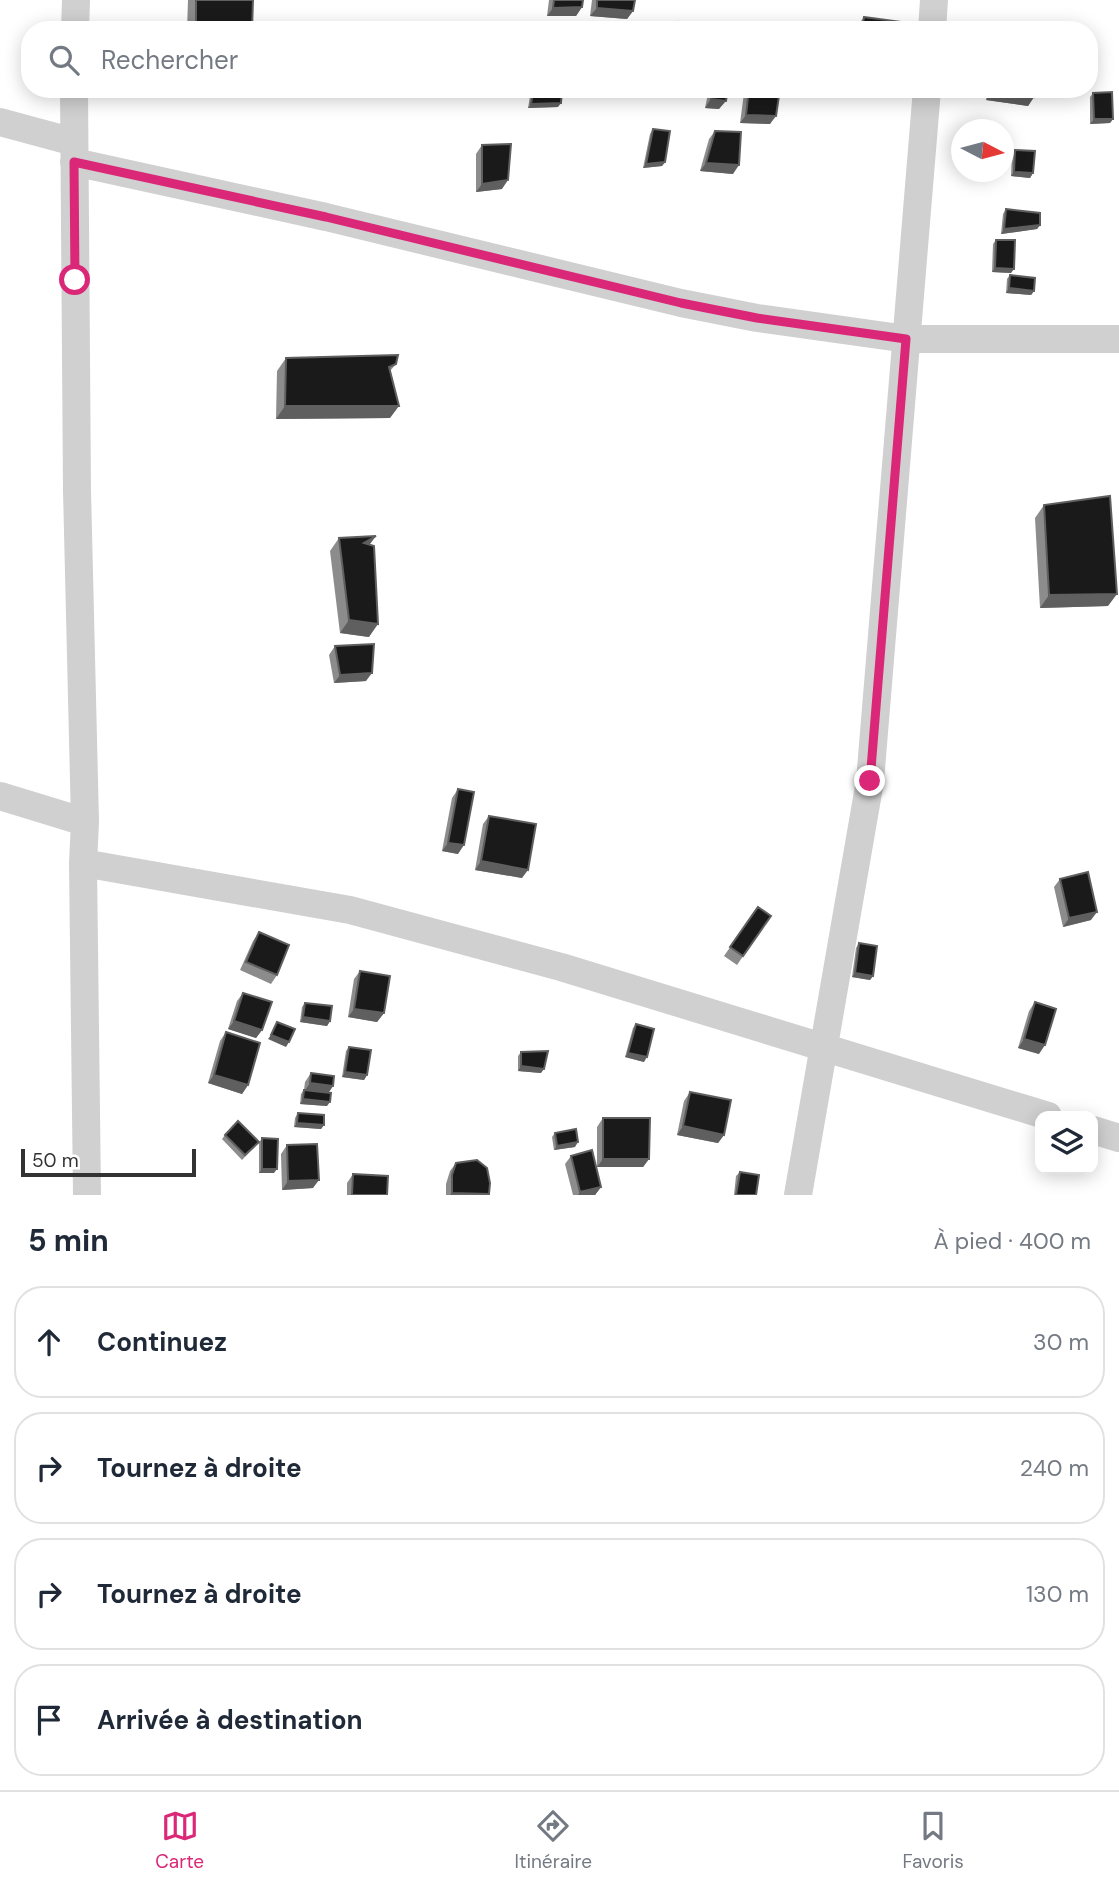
<!DOCTYPE html>
<html lang="fr">
<meta charset="utf-8">
<style>
body{margin:0;font-family:"DM Sans",sans-serif;background:#f2f2f3;color:#1f2937}
.controls{position:absolute;right:21px;bottom:21px;display:grid;overflow:hidden;border-radius:14px;box-shadow:0 4px 18px #0003}
.controls button{width:63px;height:63px;display:grid;place-items:center;padding:0;border:0;border-bottom:2px solid #e0e1e3;background:#fff;color:#1f2937;font:35px sans-serif}
.compass{position:absolute;left:951px;top:119px;width:63px;height:63px;border-radius:50%;background:#fff;box-shadow:0 4px 18px #0003;rotate:96deg}
.scale{position:absolute;left:21px;bottom:18px;width:175px;box-sizing:border-box;padding-left:7px;border:4px solid #333;border-top:0;font-size:19px;line-height:24px;white-space:nowrap;color:#333;-webkit-text-stroke:5px #fff;paint-order:stroke}
.stop{position:absolute;width:21px;height:21px;margin:-16px;border:5px solid #db2777;border-radius:50%;background:#fff}
.stop.end{background:#db2777;border-color:#fff;box-shadow:0 2px 7px #0008}
.list{margin:0;padding:0;list-style:none}
h2{display:flex;justify-content:space-between;align-items:center;height:91px;margin:0;padding:0 28px;font-size:30px}
h2 small{font-size:23px;font-weight:400;color:#747a83}
.list li{display:grid;grid-template-columns:46px 1fr auto;gap:21px;align-items:center;box-sizing:border-box;height:112px;margin:0 14px 14px;padding:0 14px;border:2px solid #e0e1e3;border-radius:28px}
.list b{display:block;font-size:26px;white-space:nowrap}
.list em{font-size:23px;font-style:normal;color:#747a83}
.icon{flex:none;width:38px;height:38px;fill:none;stroke:currentColor;stroke-width:2;stroke-linecap:round;stroke-linejoin:round}
.map{position:relative;flex:none;width:1119px;height:1195px;overflow:hidden}
.search{position:absolute;background:#fff;box-shadow:0 4px 18px #0003;left:21px;right:21px;top:21px;height:77px;display:flex;align-items:center;gap:18px;box-sizing:border-box;padding:0 24px;border-radius:28px;color:#747a83;font-size:26px}
.sheet{height:595px;background:#fff}
nav{display:flex;justify-content:space-around;align-items:center;box-sizing:border-box;height:98px;border-top:2px solid #e0e1e3;background:#fff;font-size:19px;color:#747a83}
nav a{display:grid;justify-items:center;gap:4px}
nav .on{color:#db2777}
.map>svg:first-child{display:block}
.lines{fill:none;stroke-linecap:round;stroke-linejoin:round}
.minor{stroke:#d0d0d0;stroke-width:28}
.wall{fill:#8c8c8c}
.shaded-wall{fill:#5f5f5f}
.building{fill:#1a1a1a;stroke:#5f5f5f;stroke-width:2}
.route{stroke:#db2777;stroke-width:9}
</style>
<div class="map">
<svg width="1119" height="1195" viewBox="0 0 1119 1195">
<rect width="100%" height="100%" fill="#fff"/>
<g class="lines">
<path class="minor" d="M75,30l1,-30
M932,30l2,-30
M74,89l3,401 8,332 -2,41 4,332
M0,122l74,20
M74,162l252,55 355,86 76,15 150,21h212
M0,796l85,26
M83,863l267,47 211,57 487,149
M1093,1130l26,8
M798,1195l72,-414 57,-692"/>
</g>
<path class="wall" d="M188,0h65l-1,30h-65z
M549,0h34l-1,7 -6,9h-29z
M592,0h43l-2,11 -6,8 -37,-3z
M864,17l37,13h-41l1,-9z
M709,89h24l-1,2 -5,-1 -8,19 -14,-1z
M747,89h33l-10,35 -30,-1 4,-30z
M988,89h47l-1,8 -6,9 -42,-6z
M533,92l25,15 -30,1 2,-12z
M1093,93l20,26 -3,4 -20,1v-27z
M653,129l12,33 -3,4 -19,2 7,-34z
M715,131l18,43 -33,-3 9,-32z
M482,145l20,44 -26,3v-38z
M1015,150l18,23 -3,5 -19,-2 1,-22z
M1006,209l34,16 -3,4 -36,5 2,-20z
M996,240l15,33 -19,-1 1,-28z
M1010,275l24,16 -3,4 -25,-2 1,-14z
M286,358l110,6 -6,7v47l-114,1 1,-48z
M1044,505l64,101 -68,2 -5,-90z
M339,538l31,7 -1,92 -29,-4 -10,-82z
M335,646l31,35 -32,2 -5,-28z
M458,789v65l-16,-3 10,-53z
M489,816l33,62 -47,-8 8,-46z
M1060,879l31,41 -28,7 -9,-40z
M758,907l13,9 -34,49 -13,-9z
M259,932l18,43 -6,9 -31,-14 13,-29z
M859,943l14,33 -3,4 -18,-3 4,-29z
M360,971l24,42 -7,9 -29,-5 6,-38z
M243,993l19,37 -6,8 -28,-9 9,-28z
M1035,1002l4,52 -21,-6 11,-37z
M305,1003l25,18 -3,5 -27,-4 2,-15z
M636,1024l8,38 -19,-5 8,-29z
M226,1032l22,53 -6,9 -34,-11 12,-42z
M349,1047l18,28 -3,5 -22,-3 4,-26z
M521,1052l20,21 -23,-2v-15z
M311,1073l22,13 -5,7 -1,13 -27,-2 1,-10 3,-4 1,-8z
M690,1092l34,43 -6,8 -41,-8 7,-34z
M298,1113l26,12 -3,4 -27,-2 1,-9z
M603,1118l46,41 -6,8h-46v-40z
M555,1133l20,14 -21,3 -2,-13z
M225,1135l34,7 -17,18 -20,-21z
M262,1138l12,35h-15v-30z
M287,1145l26,43 -31,2 -1,-36z
M571,1156l30,31 -6,8h-22l-8,-31z
M456,1163l32,32h-42v-11l4,-13z
M740,1172l16,23h-22l2,-19z
M353,1174l34,21h-40v-12z"/>
<path class="shaded-wall" d="M582,7l-6,9h-29l6,-8z
M597,8l36,3 -6,8 -37,-3z
M808,89h58l-5,8 -56,-4z
M992,91l42,6 -6,9 -42,-6z
M711,99l15,2 -7,8 -14,-1z
M561,103l-3,4 -30,1 3,-4z
M746,115l30,1 -6,8 -30,-1z
M1094,119h19l-3,4 -20,1z
M665,162l-3,4 -19,2 3,-4z
M706,163l33,2 -6,9 -33,-3z
M1014,172l19,1 -3,5 -19,-2z
M508,180l-6,9 -26,3 6,-8z
M1040,225l-3,4 -36,5 3,-5z
M995,268l19,1 -3,4 -19,-1z
M1009,288l25,3 -3,4 -25,-2z
M285,406h114l-9,12 -114,1z
M376,536l-9,12 -3,-5z
M1117,594l-9,12 -68,2 9,-13z
M349,620l29,4 -9,13 -29,-4z
M372,673l-6,8 -32,2 6,-8z
M448,843l16,2 -6,9 -16,-3z
M481,861l47,9 -6,8 -47,-8z
M1097,912l-6,8 -28,7 6,-9z
M855,973l18,3 -3,4 -18,-3z
M354,1009l30,4 -7,9 -29,-5z
M303,1017l27,4 -3,5 -27,-4z
M234,1021l28,9 -6,8 -28,-9z
M271,1035l18,7 -3,5 -18,-8z
M1024,1039l21,6 -6,9 -21,-6z
M628,1053l19,4 -3,5 -19,-5z
M521,1066l23,3 -3,4 -23,-2z
M345,1072l22,3 -3,5 -22,-3z
M214,1075l34,10 -6,9 -34,-11z
M310,1083l23,3 -6,9 -23,-3z
M303,1099l27,3 -3,4 -27,-2z
M297,1123l27,2 -3,4 -27,-2z
M683,1126l41,9 -6,8 -41,-8z
M578,1142l-3,5 -21,3 3,-4z
M603,1159h46l-6,8h-46z
M262,1169h15l-3,4h-15z
M319,1180l-6,8 -31,2 6,-9z
M601,1187l-6,8h-17l2,-3z
M452,1193l37,1 -39,1z"/>
<path class="building" d="M196,0h57l-1,30h-56z
M554,0h29l-1,7 -29,1z
M597,0h38l-2,11 -36,-3z
M864,17l38,5 -1,8h-28l-11,-2z
M679,22l20,3v5h-21z
M713,89h15l-2,12 -15,-2z
M749,89h31l-4,27 -30,-1z
M993,89h42l-1,8 -42,-6z
M562,90l-1,13 -30,1 2,-12z
M1112,92l1,27h-19l-1,-26z
M653,129l17,2 -5,31 -19,2z
M715,131l26,1 -2,33 -33,-2z
M511,144l-3,36 -26,4v-39z
M1015,150l20,1 -2,22 -19,-1z
M1006,209l34,4v12l-36,4z
M996,240h19l-1,29 -19,-1z
M1010,275l25,3 -1,13 -25,-3z
M398,355l-2,9 -7,3 10,39h-114l1,-48z
M1110,496l7,98 -68,1 -5,-90z
M376,536l-12,7 10,3 4,78 -29,-4 -10,-82z
M374,644l-2,29 -32,2 -5,-29z
M458,789l16,3 -10,53 -16,-2z
M489,816l47,8 -8,46 -47,-9z
M1088,872l9,40 -28,6 -9,-39z
M758,907l13,9 -28,40 -13,-9z
M259,932l30,13 -12,30 -31,-13z
M859,943l18,3 -4,30 -18,-3z
M360,971l30,5 -6,37 -30,-4z
M243,993l29,9 -10,28 -28,-9z
M1035,1002l21,7 -11,36 -21,-6z
M305,1003l27,3 -2,15 -27,-4z
M277,1022l18,7 -6,13 -18,-7z
M636,1024l18,5 -7,28 -19,-4z
M226,1032l34,11 -12,42 -34,-10z
M349,1047l22,3 -4,25 -22,-3z
M548,1051l-4,18 -23,-3v-14z
M311,1073l23,3 -1,10 -23,-3z
M304,1090l27,3 -1,9 -27,-3z
M690,1092l41,8 -7,35 -41,-9z
M298,1113l26,2v10l-27,-2z
M603,1118h47l-1,41h-46z
M238,1121l21,21 -14,13 -20,-20z
M576,1129l2,13 -21,4 -2,-13z
M262,1138l16,1 -1,30h-15z
M317,1144l2,36 -31,1 -1,-36z
M592,1150l9,37 -21,5 -9,-36z
M477,1160l10,8 3,15 -1,11 -37,-1v-18l4,-12z
M740,1172l19,3 -3,20h-20z
M353,1174l35,2 -1,19h-35z"/>
<g class="lines">
<path class="route" d="M75,280l-1,-118 252,55 355,86 76,15 149,21 -36,442"/>
</g>
</svg>
<div class="controls">
<button><svg class="icon" aria-label="layers" viewBox="0 0 24 24"><path d="M12 4l9 5-9 5-9-5zM3 14l9 5 9-5"/></svg></button>
</div>
<svg class="compass" viewBox="-18 -18 36 36"><path d="M0-13l5 13h-10z" fill="#e53935"/><path d="M0 13l5-13h-10z" fill="#747a83"/></svg>
<div class="scale">50 m</div>
<div class="stop" style="left:75px;top:280px"></div>
<div class="stop end" style="left:870px;top:781px"></div>
<div class="search"><svg class="icon" aria-label="search" viewBox="0 0 24 24"><circle cx="10" cy="10" r="6"/><path d="M15 15l6 6"/></svg>Rechercher</div>
</div>
<section class="sheet">
<h2>5 min<small>À pied · 400 m</small></h2>
<ul class="list">
<li><svg class="icon" aria-label="ahead" viewBox="0 0 24 24"><path d="M12 20V5M6 11l6-6 6 6"/></svg><div><b>Continuez</b></div><em>30 m</em></li>
<li><svg class="icon" aria-label="right" viewBox="0 0 24 24"><path d="M7 20v-9h11M14 6l5 5-5 5"/></svg><div><b>Tournez à droite</b></div><em>240 m</em></li>
<li><svg class="icon" aria-label="right" viewBox="0 0 24 24"><path d="M7 20v-9h11M14 6l5 5-5 5"/></svg><div><b>Tournez à droite</b></div><em>130 m</em></li>
<li><svg class="icon" aria-label="arrive" viewBox="0 0 24 24"><path d="M6 21V4h12l-3 4 3 4H6"/></svg><div><b>Arrivée à destination</b></div></li>
</ul>
</section>
<nav>
<a class="on"><svg class="icon" aria-label="map" viewBox="0 0 24 24"><path d="M3 6l6-2 6 2 6-2v14l-6 2-6-2-6 2zM9 4v14M15 6v14"/></svg>Carte</a>
<a><svg class="icon" aria-label="directions" viewBox="0 0 24 24"><path d="M12 3l9 9-9 9-9-9zM9 14v-3h6M13 9l2 2-2 2"/></svg>Itinéraire</a>
<a><svg class="icon" aria-label="saved" viewBox="0 0 24 24"><path d="M7 4h10v16l-5-4-5 4z"/></svg>Favoris</a>
</nav>
